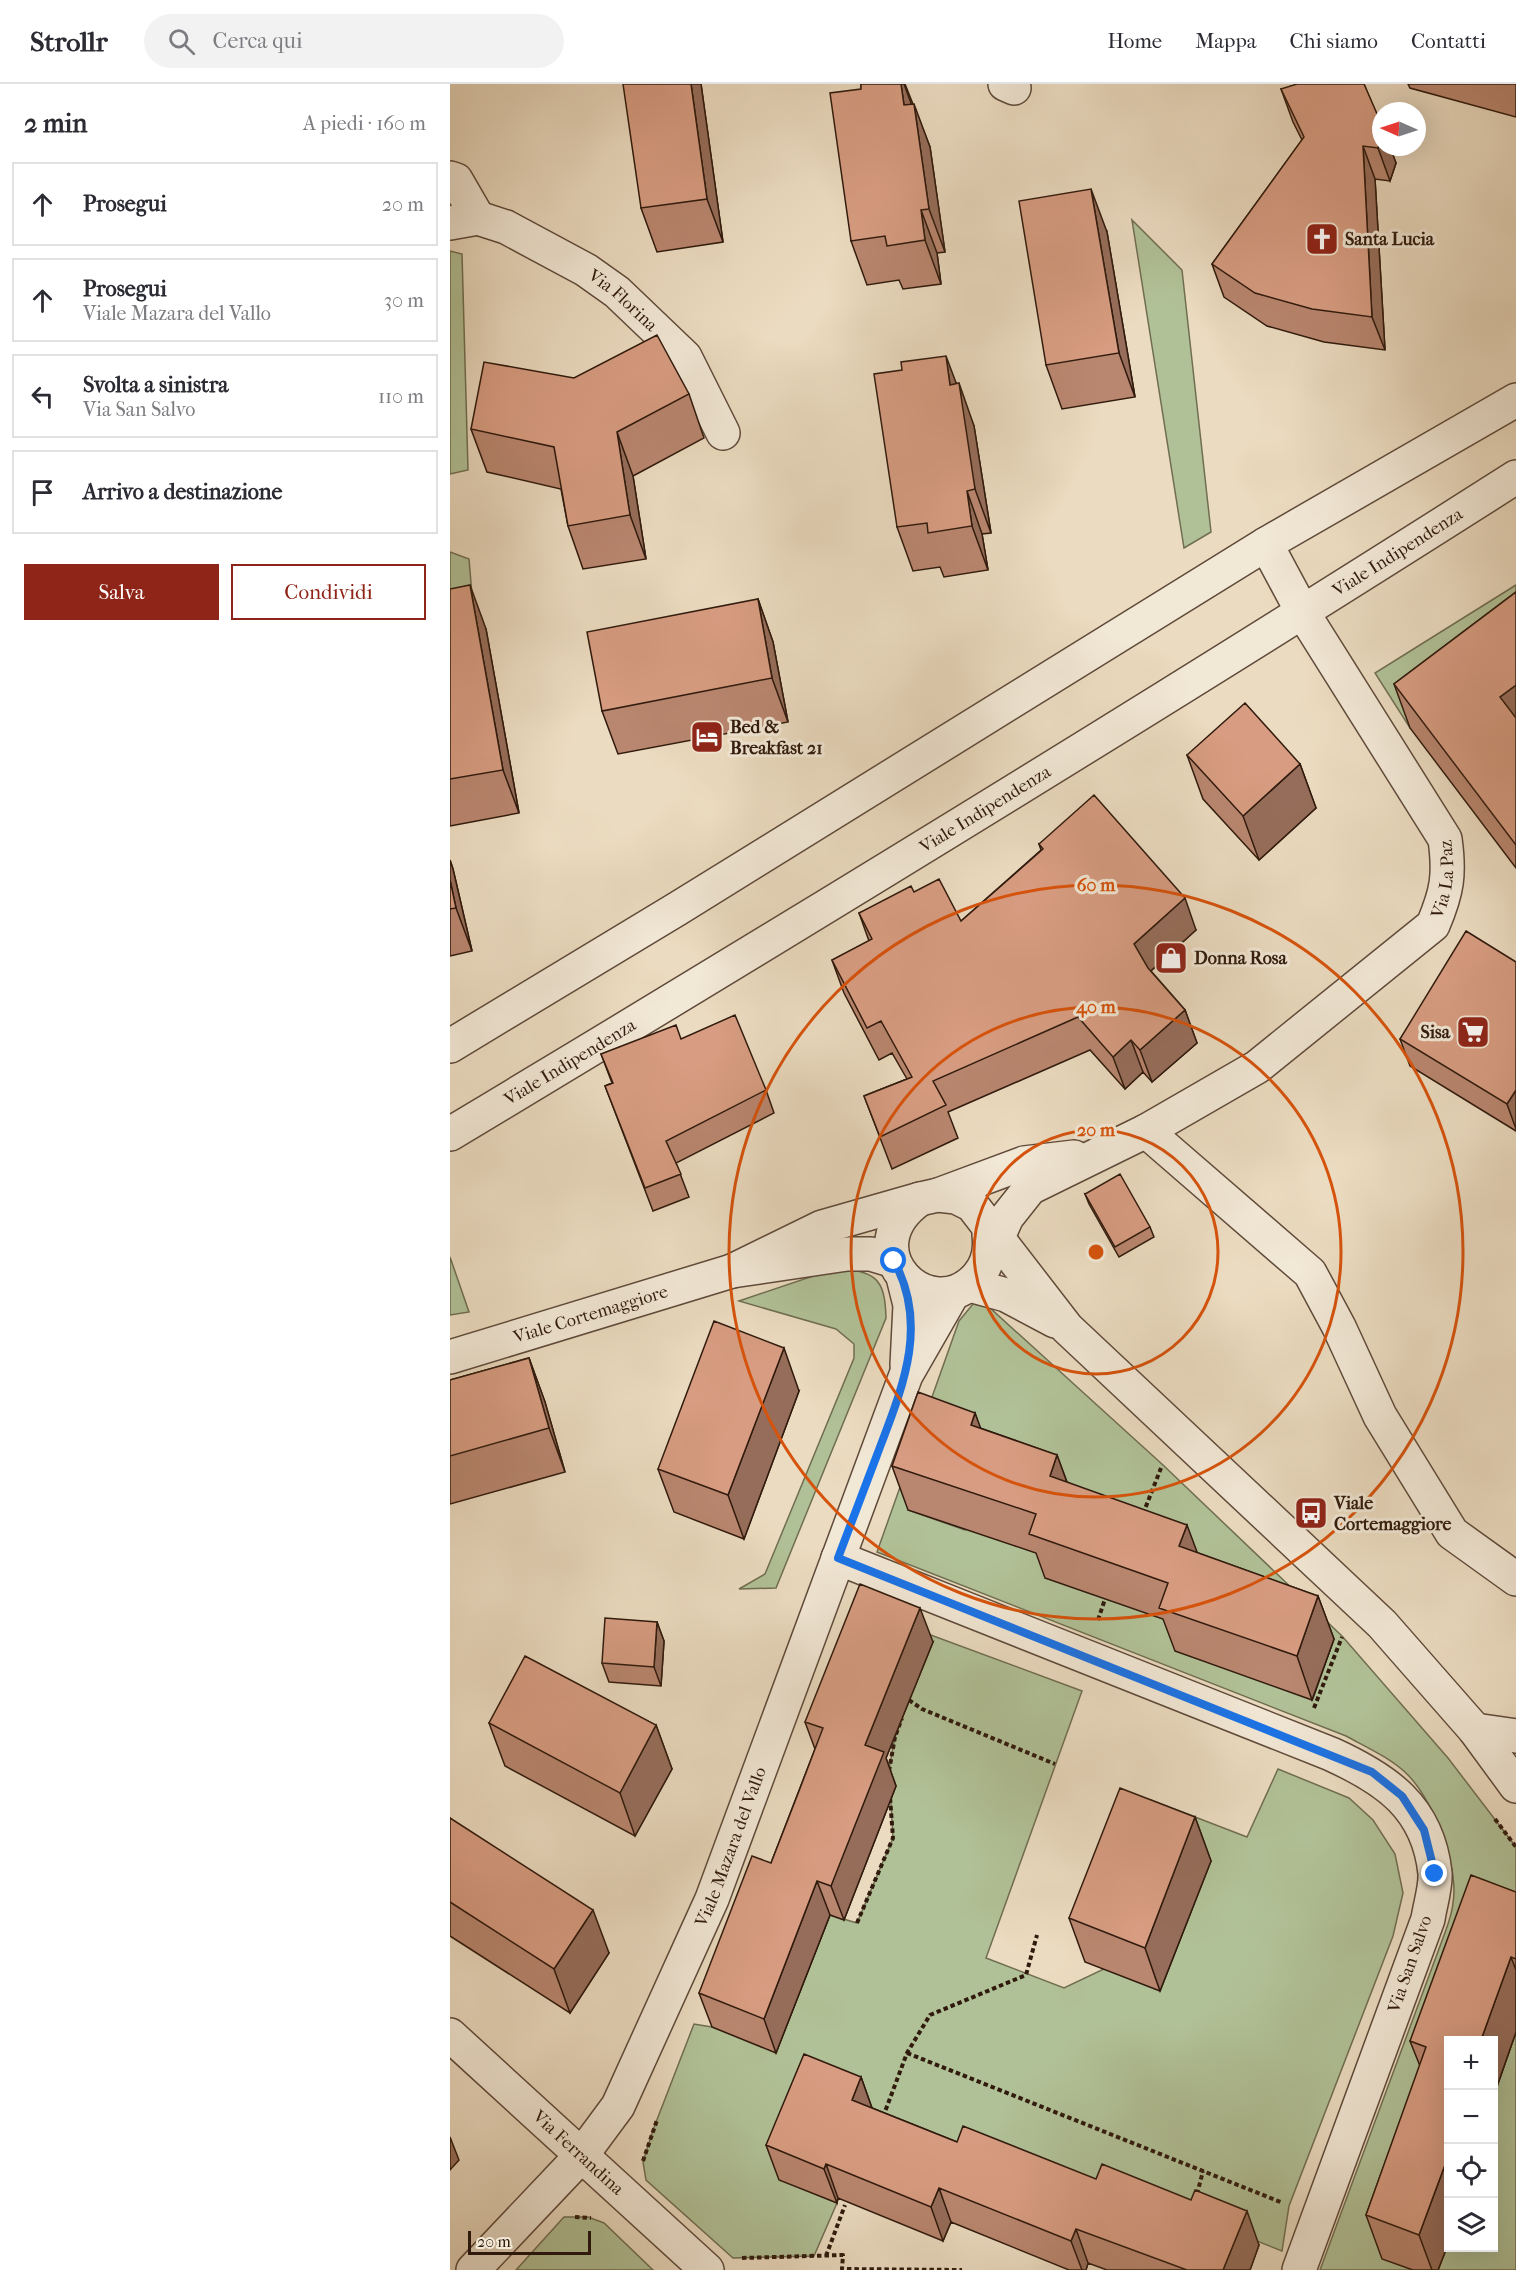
<!DOCTYPE html>
<html lang="it">
<meta charset="utf-8">
<style>
body{margin:0;font-family:"IM FELL French Canon",serif;background:#f2f2f3;color:#2b2b33}
.controls{position:absolute;right:18px;bottom:18px;display:grid;overflow:hidden;border-radius:0px;box-shadow:0 6px 24px #0002}
.controls button{width:54px;height:54px;display:grid;place-items:center;padding:0;border:0;border-bottom:2px solid #e1e1e2;background:#fff;color:#2b2b33;font:30px sans-serif}
.compass{position:absolute;left:922px;top:18px;width:54px;height:54px;border-radius:50%;background:#fff;box-shadow:0 6px 24px #0002;rotate:273deg}
.scale{position:absolute;left:18px;bottom:15px;width:123px;box-sizing:border-box;padding-left:6px;border:3px solid #301a0d;border-top:0;font-size:16px;line-height:21px;white-space:nowrap;color:#301a0d;-webkit-text-stroke:4px #f2e8d6;paint-order:stroke}
.stop{position:absolute;width:18px;height:18px;margin:-14px;border:4px solid #1a73e8;border-radius:50%;background:#fff}
.stop.end{background:#1a73e8;border-color:#fff;box-shadow:0 2px 6px #0008}
.list{margin:0;padding:0;list-style:none}
h2{display:flex;justify-content:space-between;align-items:center;height:78px;margin:0;padding:0 24px;font-size:26px}
h2 small{font-size:20px;font-weight:400;color:#7c7c81}
.list li{display:grid;grid-template-columns:39px 1fr auto;gap:18px;align-items:center;box-sizing:border-box;height:84px;margin:0 12px 12px;padding:0 12px;border:2px solid #e1e1e2;border-radius:0px}
.list b{display:block;font-size:22px;white-space:nowrap}
.list p{margin:0;font-size:20px;white-space:nowrap;color:#7c7c81}
.list em{font-size:20px;font-style:normal;color:#7c7c81}
.actions{display:flex;gap:12px;padding:18px 24px}
.actions a{flex:1;padding:14px 0;border:2px solid #8f2418;border-radius:0px;text-align:center;font-size:21px;color:#8f2418}
.actions .main{background:#8f2418;color:#fff}
.icon{flex:none;width:33px;height:33px;fill:none;stroke:currentColor;stroke-width:2;stroke-linecap:round;stroke-linejoin:round}
.map{position:relative;flex:none;width:1066px;height:2186px;overflow:hidden}
header{display:flex;align-items:center;gap:36px;box-sizing:border-box;height:84px;padding:0 30px;background:#fff;border-bottom:2px solid #e1e1e2}
header strong{font-size:28px}
nav{display:flex;gap:33px;margin-inline-start:auto;font-size:21px}
.search{width:420px;height:54px;background:#f2f2f3;display:flex;align-items:center;gap:15px;box-sizing:border-box;padding:0 21px;border-radius:33px;color:#7c7c81;font-size:22px}
main{display:flex}
aside{flex:1;background:#fff}
.map>svg:first-child{display:block}
.green{fill:#b1c197;stroke:#706e52;stroke-width:1.5;fill-rule:evenodd}
.lines{fill:none;stroke-linecap:round;stroke-linejoin:round}
.minor-casing{stroke:#5f4a3a;stroke-width:36}
.path{stroke:#301a0d;stroke-width:4;stroke-dasharray:4.5 3;stroke-linecap:butt}
.minor{stroke:#f2e8d6;stroke-width:33}
.wall{fill:#b9866f;stroke:#301a0d;stroke-width:1.5}
.shaded-wall{fill:#966d5a;stroke:#301a0d;stroke-width:1.5}
.building{fill:#d79c81;stroke:#301a0d;stroke-width:1.5}
.route{stroke:#1a73e8;stroke-width:8}
.ring{fill:none;stroke:#d6530c;stroke-width:3}
.labels{text-anchor:middle;dominant-baseline:central;stroke-width:6;stroke-linejoin:round;paint-order:stroke}
.poi-label{font-size:18px;font-weight:bold;fill:#301a0d;stroke:#f2e8d6;text-anchor:start}
.street-label{font-size:18px;fill:#301a0d;stroke:#f2e8d6}
.centre{fill:#d6530c;stroke:#f2e8d6;stroke-width:3}
.ring-label{font-size:18px;text-anchor:middle;font-weight:bold;fill:#d6530c;stroke:#f2e8d6;stroke-width:6;stroke-linejoin:round;paint-order:stroke}
</style>
<header>
<strong>Strollr</strong>
<div class="search"><svg class="icon" aria-label="search" viewBox="0 0 24 24"><circle cx="10" cy="10" r="6"/><path d="M15 15l6 6"/></svg>Cerca qui</div>
<nav><a>Home</a><a>Mappa</a><a>Chi siamo</a><a>Contatti</a></nav>
</header>
<main>
<aside>
<h2>2 min<small>A piedi · 160 m</small></h2>
<ul class="list">
<li><svg class="icon" aria-label="ahead" viewBox="0 0 24 24"><path d="M12 20V5M6 11l6-6 6 6"/></svg><div><b>Prosegui</b></div><em>20 m</em></li>
<li><svg class="icon" aria-label="ahead" viewBox="0 0 24 24"><path d="M12 20V5M6 11l6-6 6 6"/></svg><div><b>Prosegui</b><p>Viale Mazara del Vallo</p></div><em>30 m</em></li>
<li><svg class="icon" aria-label="left" viewBox="0 0 24 24"><path d="M17 20v-9H6M10 6l-5 5 5 5"/></svg><div><b>Svolta a sinistra</b><p>Via San Salvo</p></div><em>110 m</em></li>
<li><svg class="icon" aria-label="arrive" viewBox="0 0 24 24"><path d="M6 21V4h12l-3 4 3 4H6"/></svg><div><b>Arrivo a destinazione</b></div></li>
</ul>
<div class="actions"><a class="main">Salva</a><a>Condividi</a></div>
</aside>
<div class="map">
<svg width="1066" height="2186" viewBox="0 0 1066 2186">
<rect width="100%" height="100%" fill="#ebdbc0"/>
<filter id="stains"><feTurbulence type="fractalNoise" baseFrequency=".00333" numOctaves="4"/><feColorMatrix values="0 0 0 0 .2 0 0 0 0 .09 0 0 0 0 .02 0 0 0 .5 -.17"/></filter>
<radialGradient id="worn" r=".72"><stop offset=".6" stop-color="#630" stop-opacity="0"/><stop offset="1" stop-color="#630" stop-opacity=".3"/></radialGradient>
<path class="green" d="M682,136l50,50 29,262 -27,16z
M0,167l12,3 6,216 -18,4z
M0,468l19,7 4,48 -23,5z
M1066,501v63l-106,80 -35,-55z
M0,1173l19,55 -19,3z
M387,1184c38,4 48,9 49,50l-110,270 -37,1 26,-15 89,-216v-14l-18,-15 -97,-28z
M523,1220l17,4 173,157 179,171 106,122 68,89v82l-30,-10 -60,165 16,6 -60,168 31,12h-93l123,-332c4,-11 9,-23 10,-35 6,-36 -20,-102 -45,-128 -17,-17 -42,-28 -62,-39l-469,-184 82,-231zM484,1352l56,20 -9,29 20,7 6,-16 65,22 -7,21 138,49 -8,22 139,49 -21,60 -138,-48 9,-25 -139,-48 7,-20 -66,-23 7,-21 -20,-8 -8,24 -57,-20z
M478,1550l154,57 -96,267 78,30 40,-19 47,-169 96,37 31,-68 71,29 24,22 22,34 8,39 -10,43 -104,270 -7,45 -100,-40 -403,-32 58,24 -23,53 -81,2 -87,-78 -3,-18 10,-32 41,-106 18,3 64,25 54,-137 27,8 36,-85 -4,-69 6,-32 14,-37z
M1066,1948v238h-78l10,-28v6h46v-153z
M114,2133h24l16,6 49,47h-137z"/>
<g class="lines">
<g class="minor-casing">
<g id="minor">
<path d="M555,0l9,4"/>
<path d="M0,94l6,2 22,38 -28,5"/>
<path id="s1" d="M28,134l28,9 80,43 31,22 68,65 38,76"/>
<path d="M0,962l227,-137 589,-365 250,-144"/>
<path d="M696,1047l164,142 29,54 41,89 72,117 64,46"/>
<path id="s2" d="M0,1050c358,-215 714,-433 1066,-657"/>
<path d="M488,1111l86,-32 50,-6"/>
<path d="M470,1115c-72,51 10,130 57,78 11,-12 14,-26 12,-42"/>
<path id="s3" d="M540,1171l17,-38 23,-29 116,-57 111,-64 176,-142c14,-33 17,-50 12,-86l-142,-226 -37,-69"/>
<path d="M282,1187l90,-44 98,-28 18,-4 18,2 16,8 95,123 315,296 93,106 41,56"/>
<path d="M453,1193l7,28 -3,60"/>
<path d="M520,1201l36,10 49,26"/>
<path id="s4" d="M0,1273l282,-86 115,-17h24l23,7"/>
<path d="M388,1474l493,196c55,25 97,53 104,119 1,14 -5,32 -7,46l-129,351"/>
<path d="M1025,1646l41,6"/>
<path id="s5" d="M0,1951l257,235"/>
<path id="s6" d="M23,2186l108,-114 37,-50 94,-207 194,-524 47,-82"/>
</g>
</g>
<path class="path" d="M693,1430l18,-46
M648,1536l7,-21
M459,1616l13,9 133,55
M864,1624l28,-71
M439,1687l6,-34 7,-19
M1045,1735l21,28
M407,1839l36,-85 -3,-41
M457,1969l376,150
M433,2033l24,-64 23,-38 96,-40 11,-40
M193,2077l14,-41
M747,2110l6,-23
M125,2133l16,1
M376,2172l19,-51
M292,2174l101,-3 -1,14 120,1"/>
<use href="#minor" class="minor"/>
</g>
<path class="wall" d="M251,0l22,158 -66,10 -16,-44z
M411,0h44l25,63 15,105 -8,1 4,31 -38,5 -4,-9 -32,5 -16,-44 10,-152z
M914,0l32,79 -6,18 -15,-2 10,171 -61,-8 -57,-16 -43,-29 -12,-33 90,-124 -9,-18 -12,-33z
M958,0h108v33l-106,-29z
M657,148l28,165 -73,12 -16,-44z
M124,294l115,16 15,44 -71,38 13,83 -63,10 -15,-43 -7,-37 -74,-17 -16,-43z
M506,299l18,43 17,107 -9,1 6,36 -44,7 -4,-10 -27,4 -16,-44z
M0,505l36,40 33,184 -69,13z
M1066,508v276l-106,-140 -16,-44z
M308,515l15,43 15,80 -170,32 -16,-43z
M737,671l113,9 16,44 -57,52 -56,-61z
M589,760l157,86 -45,41 34,39 12,33 -45,39 -9,-10 -18,17 -35,-39 -142,62 10,26 -66,31 -28,-73 43,-17 -15,-26 -13,7 -35,-67 -12,-33 37,-19 -10,-28 55,-21 47,29 80,-71z
M0,776l3,9 19,82 -22,5z
M1066,878v169l-106,-65 -10,-27z
M231,955l85,51 8,23 -98,50 13,34 -36,14 -48,-125 7,-3 -11,-29z
M635,1110l65,33 4,10 -35,20 -30,-53z
M79,1274l16,44 20,70 -115,32v-124z
M349,1307l-55,148 -70,-27 -16,-43z
M525,1329l5,15 77,27 10,27 131,71 120,43 16,43 -22,61 -137,-49 -12,-32 -118,-41 -9,-25 -128,-43 -16,-44z
M207,1538l7,19 -3,45 -52,-4 -7,-19z
M483,1558l-47,116 10,28 -52,134 -14,-5 -54,138 -64,-26 -13,-34 72,-130 44,-114 -10,-27z
M39,1639l167,2 16,44 -37,67 -130,-70z
M745,1733l16,44 -51,130 -75,-29 -16,-44z
M0,1734l159,135 -39,60 -120,-77z
M1066,1808v140l-22,63 -45,-55v202l-11,28h-25l-31,-11 -16,-44 54,-149 -10,-25z
M411,1993l11,31 85,34 302,103 -9,25h-143l-19,-7 -2,7h-17l-118,-48 -8,19 -105,-43 -1,5 -58,-23 -13,-35z"/>
<path class="shaded-wall" d="M241,0h10l22,158 -16,-43z
M451,0h3l11,30 -11,-9z
M464,20l16,43 15,105 -16,-43z
M931,55v8h9l6,16 -6,18 -12,-33z
M913,62l12,33 10,171 -13,-33z
M641,105l16,43 28,165 -16,-44z
M471,126l16,43 4,31 -16,-44z
M496,272l15,40 -2,-13 15,43 17,107 -16,-44 -25,-104z
M167,348l16,44 13,83 -16,-44z
M517,407l15,43 6,36 -16,-44z
M20,501l16,44 33,184 -16,-43z
M308,515l15,43 15,80 -16,-44z
M1066,601v55l-16,-43z
M850,680l16,44 -57,52 -16,-44z
M0,776l3,9 19,82 -16,-43 -6,-28z
M735,814l11,32 -51,46 -11,-32z
M735,926l12,33 -45,39 -12,-32z
M681,956l12,32 -18,17 -12,-32z
M1066,1006v39l-9,-25z
M334,1264l15,43 -55,148 -16,-44z
M79,1274l16,44 20,70 -16,-44z
M525,1329l16,43 -20,-31z
M607,1371l16,44 -23,-23z
M737,1441l16,43 -24,-22z
M868,1512l16,43 -22,61 -15,-44z
M470,1524l13,34 -47,116 10,28 -52,134 -13,-34 34,-141z
M207,1538l7,19 -3,45 -7,-19z
M206,1641l16,44 -37,67 -15,-43z
M745,1733l16,44 -51,130 -15,-43z
M367,1797l13,34 -54,138 -12,-34z
M143,1826l16,43 -39,60 -16,-44z
M1061,1873l5,13v62l-22,63v-55h-13z
M411,1993l12,34 -21,-11z
M1044,2018l2,8 -2,8z
M0,2053l9,23 -9,10z
M999,2070v88l-11,28h-6l-13,-35z
M376,2080l12,34 -1,5 -13,-34z
M489,2104l12,34 -8,19 -12,-34z
M797,2127l12,34 -9,25h-27z
M626,2145l12,34 -2,7h-4l-11,-29z"/>
<path class="building" d="M173,0h68l16,115 -66,9z
M411,0h40l3,21 10,-1 15,105 -8,1 4,30 -38,6 -2,-10 -34,5 -21,-148 31,-4z
M847,0h67l17,39v16l-3,9 -15,-2 9,171 -60,-8 -57,-16 -43,-29 92,-127 -23,-48z
M641,105l28,164 -73,12 -27,-164z
M207,251l32,59 -72,38 13,83 -62,11 -14,-79 -83,-18 13,-67 90,16z
M496,272l4,29 9,-2 16,106 -8,2 5,35 -44,7 -1,-10 -30,4 -23,-153 28,-4 -1,-8z
M20,501l33,185 -53,9v-190z
M1066,508v93l-16,12 16,21v127l-122,-161z
M308,515l14,79 -170,33 -15,-79z
M795,619l55,61 -57,52 -56,-61z
M644,711l91,103 -51,46 14,24 37,42 -45,40 -9,-10 -18,17 -35,-40 -145,64 13,24 -66,32 -16,-41 48,-19 -31,-56 -14,7 -35,-68 40,-21 -13,-26 52,-27 3,6 25,-13 22,42 82,-72 -4,-5z
M0,796l6,28 -6,1z
M1016,847l50,31v128l-9,14 -107,-65z
M285,931l31,75 -100,51 15,33 -36,14 -40,-102 8,-3 -12,-29 75,-29 5,14z
M670,1090l30,53 -35,20 -30,-53z
M264,1237l70,27 -56,147 -70,-26z
M79,1274l20,70 -99,28v-76z
M468,1308l57,21 -4,12 86,30 -7,21 137,49 -8,21 139,50 -21,60 -138,-48 9,-25 -139,-49 7,-20 -144,-48z
M410,1500l60,24 -55,137 19,7 -53,134 -14,-5 -53,138 -65,-26 53,-137 19,7 28,-72 24,-63 -18,-6z
M155,1534l52,4 -3,45 -52,-4z
M75,1572l131,69 -36,68 -131,-70z
M670,1704l75,29 -50,131 -76,-30z
M0,1734l143,92 -39,59 -104,-67z
M1021,1791l45,17v67l-5,-2 -30,83h-32v114l-30,81 -53,-20 60,-168 -16,-6z
M354,1970l57,23 -9,23 105,42 6,-16 133,53 6,-15 89,36 4,-10 52,21 -24,59h-36l-111,-41 -5,12 -132,-53 -8,19 -105,-43 -2,5 -58,-24z"/>
<g class="lines">
<path class="route" d="M444,1177c36,66 7,130 -17,194 -13,34 -26,69 -39,103l534,214 30,24 22,34 11,44"/>
</g>
<g class="ring">
<circle cx="646" cy="1168" r="122"/>
<circle cx="646" cy="1168" r="245"/>
<circle cx="646" cy="1168" r="367"/>
</g>
<defs>
<g id="church-square" transform="scale(1.725)"><rect x="-9" y="-9" width="18" height="18" rx="4" fill="#8f2418" stroke="#f2e8d6"/><path d="M-1.2-6h2.4v3.5h3.3v2.4h-3.3V6h-2.4V-.1h-3.3v-2.4h3.3Z" fill="#fff"/></g>
<g id="hotel-square" transform="scale(1.725)"><rect x="-9" y="-9" width="18" height="18" rx="4" fill="#8f2418" stroke="#f2e8d6"/><path d="M-6-4.5h1.5V1H6V5H4.5V3h-9V5H-6ZM-4 0a1.8 1.8 0 1 1 3.6 0ZM.5 0V-2.5h3Q6-2.5 6 0Z" fill="#fff"/></g>
<g id="shop-square" transform="scale(1.725)"><rect x="-9" y="-9" width="18" height="18" rx="4" fill="#8f2418" stroke="#f2e8d6"/><path d="M-5-2.5h2.3a2.7 3.5 0 0 1 5.4 0H5L5.5 6h-11ZM-1.5-2.5h3a1.5 2.3 0 0 0-3 0Z" fill="#fff"/></g>
<g id="supermarket-square" transform="scale(1.725)"><rect x="-9" y="-9" width="18" height="18" rx="4" fill="#8f2418" stroke="#f2e8d6"/><path d="M-6-5.5h2.5l.6 2H6L4.5 2H-2.5L-4.4-4H-6ZM-1.5 3.2a1.3 1.3 0 1 0 .1 0ZM3 3.2a1.3 1.3 0 1 0 .1 0Z" fill="#fff"/></g>
<g id="bus-square" transform="scale(1.725)"><rect x="-9" y="-9" width="18" height="18" rx="4" fill="#8f2418" stroke="#f2e8d6"/><path d="M-5-6H5V4H4V6H2V4H-2V6H-4V4H-5ZM-3.5-4V0h7V-4ZM-3.5 1.2v1.5H-2V1.2ZM2 1.2v1.5H3.5V1.2Z" fill="#fff"/></g>
</defs>
<g fill-rule="evenodd">
<use href="#church-square" x="872" y="155"/>
<use href="#hotel-square" x="257" y="653"/>
<use href="#shop-square" x="721" y="874"/>
<use href="#supermarket-square" x="1023" y="948"/>
<use href="#bus-square" x="861" y="1429"/>
</g>
<g class="labels">
<g class="poi-label">
<text x="895" y="155">Santa Lucia</text>
<text x="280" y="643">Bed &amp;<tspan x="280" dy="21">Breakfast 21</tspan></text>
<text x="744" y="874">Donna Rosa</text>
<text x="1000" y="948" text-anchor="end">Sisa</text>
<text x="884" y="1419">Viale<tspan x="884" dy="21">Cortemaggiore</tspan></text>
</g>
<g class="street-label">
<text stroke="none"><textPath href="#s1" startOffset="168">Via Florina</textPath></text>
<text stroke="none"><textPath href="#s2" startOffset="1112">Viale Indipendenza</textPath></text>
<text stroke="none"><textPath href="#s2" startOffset="626">Viale Indipendenza</textPath></text>
<text stroke="none"><textPath href="#s3" startOffset="610">Via La Paz</textPath></text>
<text stroke="none"><textPath href="#s2" startOffset="140">Viale Indipendenza</textPath></text>
<text stroke="none"><textPath href="#s4" startOffset="147">Viale Cortemaggiore</textPath></text>
<text stroke="none"><textPath href="#s6" startOffset="502">Viale Mazara del Vallo</textPath></text>
<text transform="translate(960 1880) rotate(-71)">Via San Salvo</text>
<text stroke="none"><textPath href="#s5" startOffset="174">Via Ferrandina</textPath></text>
</g>
</g>
<circle cx="646" cy="1168" r="9" class="centre"/>
<g class="ring-label">
<text x="646" y="807">60 m</text>
<text x="646" y="929">40 m</text>
<text x="646" y="1052">20 m</text>
</g>
<rect width="100%" height="100%" filter="url(#stains)"/>
<rect width="100%" height="100%" fill="url(#worn)"/>
</svg>
<div class="controls">
<button>+</button>
<button>−</button>
<button><svg class="icon" aria-label="locate" viewBox="0 0 24 24"><circle cx="12" cy="12" r="6"/><path d="M12 2v4M12 18v4M2 12h4M18 12h4"/></svg></button>
<button><svg class="icon" aria-label="layers" viewBox="0 0 24 24"><path d="M12 4l9 5-9 5-9-5zM3 14l9 5 9-5"/></svg></button>
</div>
<svg class="compass" viewBox="-18 -18 36 36"><path d="M0-13l5 13h-10z" fill="#e53935"/><path d="M0 13l5-13h-10z" fill="#7c7c81"/></svg>
<div class="scale">20 m</div>
<div class="stop" style="left:444px;top:1177px"></div>
<div class="stop end" style="left:985px;top:1790px"></div>
</div>
</main>
